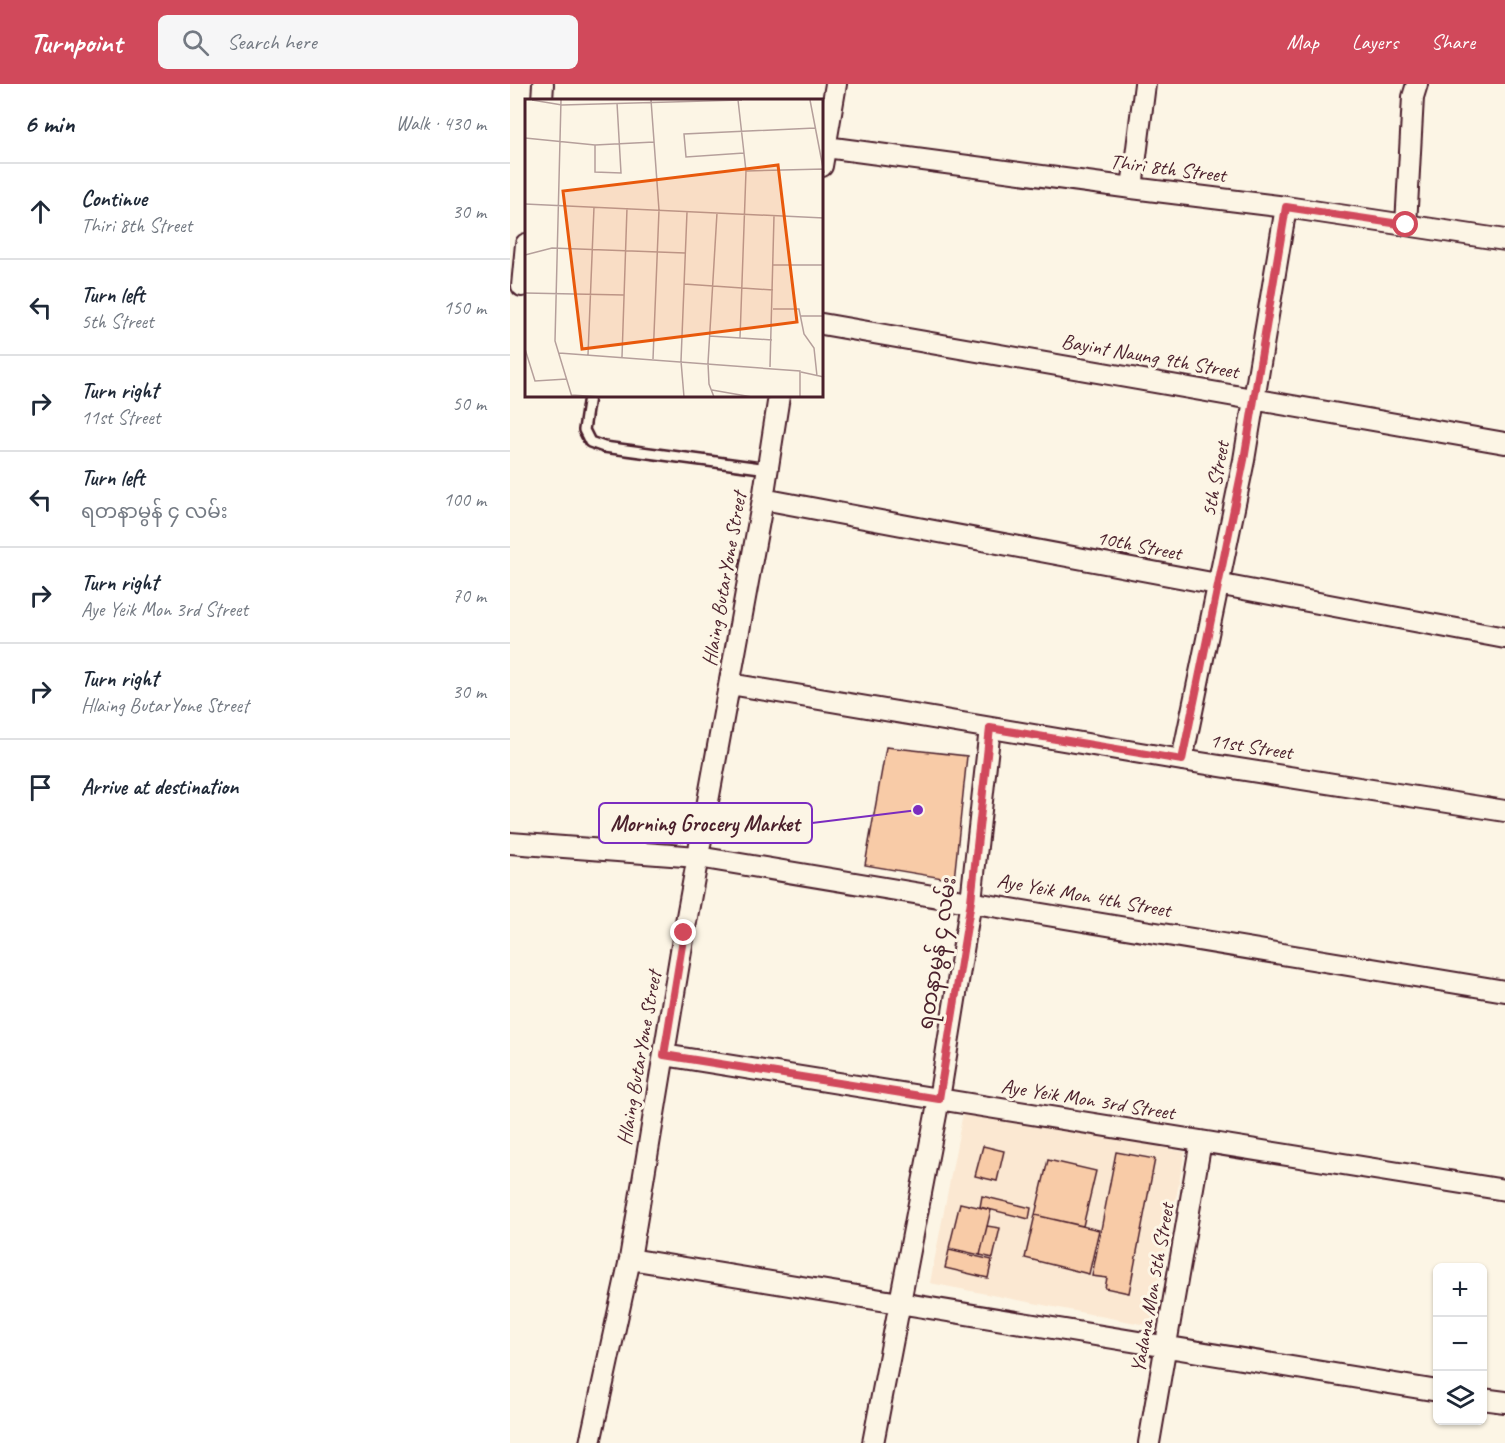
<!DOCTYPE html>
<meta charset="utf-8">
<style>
body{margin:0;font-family:Caveat,"Noto Sans Myanmar",sans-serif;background:#f6f6f7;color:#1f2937}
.controls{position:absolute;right:18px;bottom:18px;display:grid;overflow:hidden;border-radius:9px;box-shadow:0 2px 4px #0004}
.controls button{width:54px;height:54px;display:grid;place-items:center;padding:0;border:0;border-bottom:2px solid #e0e1e3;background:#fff;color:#1f2937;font:30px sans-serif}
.stop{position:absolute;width:18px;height:18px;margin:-14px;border:4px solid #d1495b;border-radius:50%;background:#fff}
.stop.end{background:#d1495b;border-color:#fff;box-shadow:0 2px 6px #0008}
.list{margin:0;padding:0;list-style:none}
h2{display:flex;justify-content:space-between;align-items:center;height:78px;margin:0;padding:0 24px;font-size:26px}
h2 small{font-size:20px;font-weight:400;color:#747a83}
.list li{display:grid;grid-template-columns:39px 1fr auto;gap:18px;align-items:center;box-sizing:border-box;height:96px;padding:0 24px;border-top:2px solid #e0e1e3}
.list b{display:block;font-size:22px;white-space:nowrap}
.list p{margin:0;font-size:20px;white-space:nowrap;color:#747a83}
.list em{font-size:20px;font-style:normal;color:#747a83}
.icon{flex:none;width:33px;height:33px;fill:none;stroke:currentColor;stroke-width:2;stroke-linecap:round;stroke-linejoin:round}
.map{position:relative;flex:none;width:995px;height:1359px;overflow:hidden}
header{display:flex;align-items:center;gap:36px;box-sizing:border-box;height:84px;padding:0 30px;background:#d1495b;color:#fff}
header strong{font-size:28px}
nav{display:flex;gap:33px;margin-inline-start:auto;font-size:21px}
.search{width:420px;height:54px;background:#f6f6f7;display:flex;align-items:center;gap:15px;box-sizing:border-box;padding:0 21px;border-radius:9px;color:#747a83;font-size:22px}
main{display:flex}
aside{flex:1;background:#fff}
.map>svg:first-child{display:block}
.built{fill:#fbe8d2}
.building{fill:#f8cba7;stroke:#4a1f2b;stroke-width:1.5}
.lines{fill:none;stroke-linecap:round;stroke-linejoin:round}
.service-casing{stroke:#4a1f2b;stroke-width:14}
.minor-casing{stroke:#4a1f2b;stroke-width:24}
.service{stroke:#fcf5e5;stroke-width:9}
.minor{stroke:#fcf5e5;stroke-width:20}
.route{stroke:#d1495b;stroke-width:8}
.labels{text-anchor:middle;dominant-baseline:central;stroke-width:6;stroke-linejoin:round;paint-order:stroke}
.street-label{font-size:21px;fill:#4a1f2b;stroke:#fcf5e5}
.inset-road{fill:none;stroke:#b59f9b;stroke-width:1.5}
.view{fill:#e8590c;fill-opacity:0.15;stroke:#e8590c;stroke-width:3}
.inset-edge{fill:none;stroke:#4a1f2b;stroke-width:3}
.leader{fill:none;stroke:#7b2cbf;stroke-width:2}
.callout-dot{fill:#7b2cbf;stroke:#fcf5e5;stroke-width:2}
.callout{fill:#fcf5e5;stroke:#7b2cbf;stroke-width:2}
.callout-label{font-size:22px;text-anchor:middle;font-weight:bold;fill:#4a1f2b}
</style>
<header>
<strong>Turnpoint</strong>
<div class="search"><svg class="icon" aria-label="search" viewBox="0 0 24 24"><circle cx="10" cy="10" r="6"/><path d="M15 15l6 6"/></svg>Search here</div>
<nav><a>Map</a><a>Layers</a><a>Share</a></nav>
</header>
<main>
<aside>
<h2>6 min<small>Walk · 430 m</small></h2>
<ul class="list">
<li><svg class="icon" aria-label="ahead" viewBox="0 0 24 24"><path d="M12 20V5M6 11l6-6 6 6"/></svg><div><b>Continue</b><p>Thiri 8th Street</p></div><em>30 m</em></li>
<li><svg class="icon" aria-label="left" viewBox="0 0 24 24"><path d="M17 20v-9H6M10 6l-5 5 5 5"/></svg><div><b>Turn left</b><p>5th Street</p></div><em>150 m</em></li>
<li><svg class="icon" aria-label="right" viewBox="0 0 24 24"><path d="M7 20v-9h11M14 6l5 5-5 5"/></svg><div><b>Turn right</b><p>11st Street</p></div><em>50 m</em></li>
<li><svg class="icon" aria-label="left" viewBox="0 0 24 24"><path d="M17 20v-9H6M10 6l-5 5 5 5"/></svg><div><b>Turn left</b><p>ရတနာမွန် ၄ လမ်း</p></div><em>100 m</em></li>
<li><svg class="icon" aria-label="right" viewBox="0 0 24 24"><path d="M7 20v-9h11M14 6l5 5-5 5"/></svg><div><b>Turn right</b><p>Aye Yeik Mon 3rd Street</p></div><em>70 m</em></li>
<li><svg class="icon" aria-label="right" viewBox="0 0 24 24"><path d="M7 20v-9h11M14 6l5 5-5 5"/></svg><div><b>Turn right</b><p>Hlaing ButarYone Street</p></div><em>30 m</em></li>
<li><svg class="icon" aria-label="arrive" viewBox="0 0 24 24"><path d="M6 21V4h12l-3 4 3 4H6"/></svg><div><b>Arrive at destination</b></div></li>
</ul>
</aside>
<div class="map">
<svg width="995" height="1359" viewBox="0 0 995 1359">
<rect width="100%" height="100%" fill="#fcf5e5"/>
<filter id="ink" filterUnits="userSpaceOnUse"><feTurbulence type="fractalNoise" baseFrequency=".0167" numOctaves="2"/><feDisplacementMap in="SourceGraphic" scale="12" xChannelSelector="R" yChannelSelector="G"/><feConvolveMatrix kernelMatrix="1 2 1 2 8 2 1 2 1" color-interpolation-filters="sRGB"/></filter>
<g filter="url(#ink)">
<path class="built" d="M454,1024l221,44 -34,174 -221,-43z"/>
<path class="building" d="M376,663l81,9 -13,124 -89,-15z
M473,1062l21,5 -7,30 -22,-5z
M606,1068l39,7 -26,134 -24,-5 2,-10 -15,-2z
M538,1076l48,11 -13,55 -48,-11z
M472,1112l49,12 -2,11 -49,-12z
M450,1119l31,7 -11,45 -31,-7z
M525,1131l64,15 -10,44 -64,-16z
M477,1142l13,2 -7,30 -13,-3z
M439,1166l43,10 -4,18 -43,-10z"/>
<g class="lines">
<g class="service-casing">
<path id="service" d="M79,312l-5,34 6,12 14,5 164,22"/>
</g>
<g class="minor-casing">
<path id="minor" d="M32,16l1,-16
M316,63l306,41 154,19 219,33
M312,82l14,-82
M622,104l13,-104
M896,141l7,-128 4,-13
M12,202l4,-42
M312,240l683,119
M253,415l742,139
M220,600l452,76 323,51
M672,676l62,-300 42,-253
M0,759l188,14 807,134
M154,971l841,135
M120,1175l808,132
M972,1315l23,3
M80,1359l40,-184 54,-326 79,-434 16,-103
M363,1359l66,-344 32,-198 19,-173
M639,1359l52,-302"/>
</g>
<use href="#service" class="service"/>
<use href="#minor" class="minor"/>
</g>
</g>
<g class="lines" filter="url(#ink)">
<path class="route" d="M174,849l-20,122 275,44 32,-198 19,-173 192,32 62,-300 42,-253 120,18"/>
</g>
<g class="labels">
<g class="street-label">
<text transform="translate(658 84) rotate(7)">Thiri 8th Street</text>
<text transform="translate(640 272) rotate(10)">Bayint Naung 9th Street</text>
<text transform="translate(705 395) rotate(-79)">5th Street</text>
<text transform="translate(629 461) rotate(11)">10th Street</text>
<text transform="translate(214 495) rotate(-80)">Hlaing ButarYone Street</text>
<text transform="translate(741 662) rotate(9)">11st Street</text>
<text transform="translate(574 811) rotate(10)">Aye Yeik Mon 4th Street</text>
<text transform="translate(427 869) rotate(-81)">ရတနာမွန် ၄ လမ်း</text>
<text transform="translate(129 974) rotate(-80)">Hlaing ButarYone Street</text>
<text transform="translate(578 1015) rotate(9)">Aye Yeik Mon 3rd Street</text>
<text transform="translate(642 1204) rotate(-80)">Yadana Mon 5th Street</text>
</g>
</g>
<g transform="translate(15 15)">
<rect width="298" height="298" fill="#fcf5e5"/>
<path class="inset-road" d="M7,1l30,5 180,-5M36,1l-6,241 17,56M126,1l8,110 -6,149M213,1l8,71 -6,167M285,1l14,73M0,39l70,7 59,-3M70,46v27l26,1 -4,-70M219,54l-58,4 -2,-23 131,-6M221,72l78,-2M0,105l299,14M0,156l27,-7 133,5M248,166h51M159,185l89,6M0,194l99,2M248,210h26l5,25 10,14 3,28M275,217h24M184,237l63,4M0,250l10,32 32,-2M34,254l241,18v26M63,256l6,-148M97,258l5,-149M245,268l4,-151M276,273l23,5M187,291l40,7M46,296l31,2M159,298l-3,-36 6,-149M189,298l-5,-13 -1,-21 9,-150"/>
<path class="view" d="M253,66l19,157 -215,27 -19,-158z"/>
<rect width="298" height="298" class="inset-edge"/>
</g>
<path class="leader" d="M408 726L302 739"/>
<circle class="callout-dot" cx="408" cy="726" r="6"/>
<rect class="callout" x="89" y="719" width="213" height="40" rx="6"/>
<g class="callout-label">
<text x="195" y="747">Morning Grocery Market</text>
</g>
</svg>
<div class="controls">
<button>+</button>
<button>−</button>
<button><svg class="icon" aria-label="layers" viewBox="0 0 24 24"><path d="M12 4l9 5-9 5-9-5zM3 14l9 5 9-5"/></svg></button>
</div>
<div class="stop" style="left:896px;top:141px"></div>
<div class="stop end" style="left:174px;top:849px"></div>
</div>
</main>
